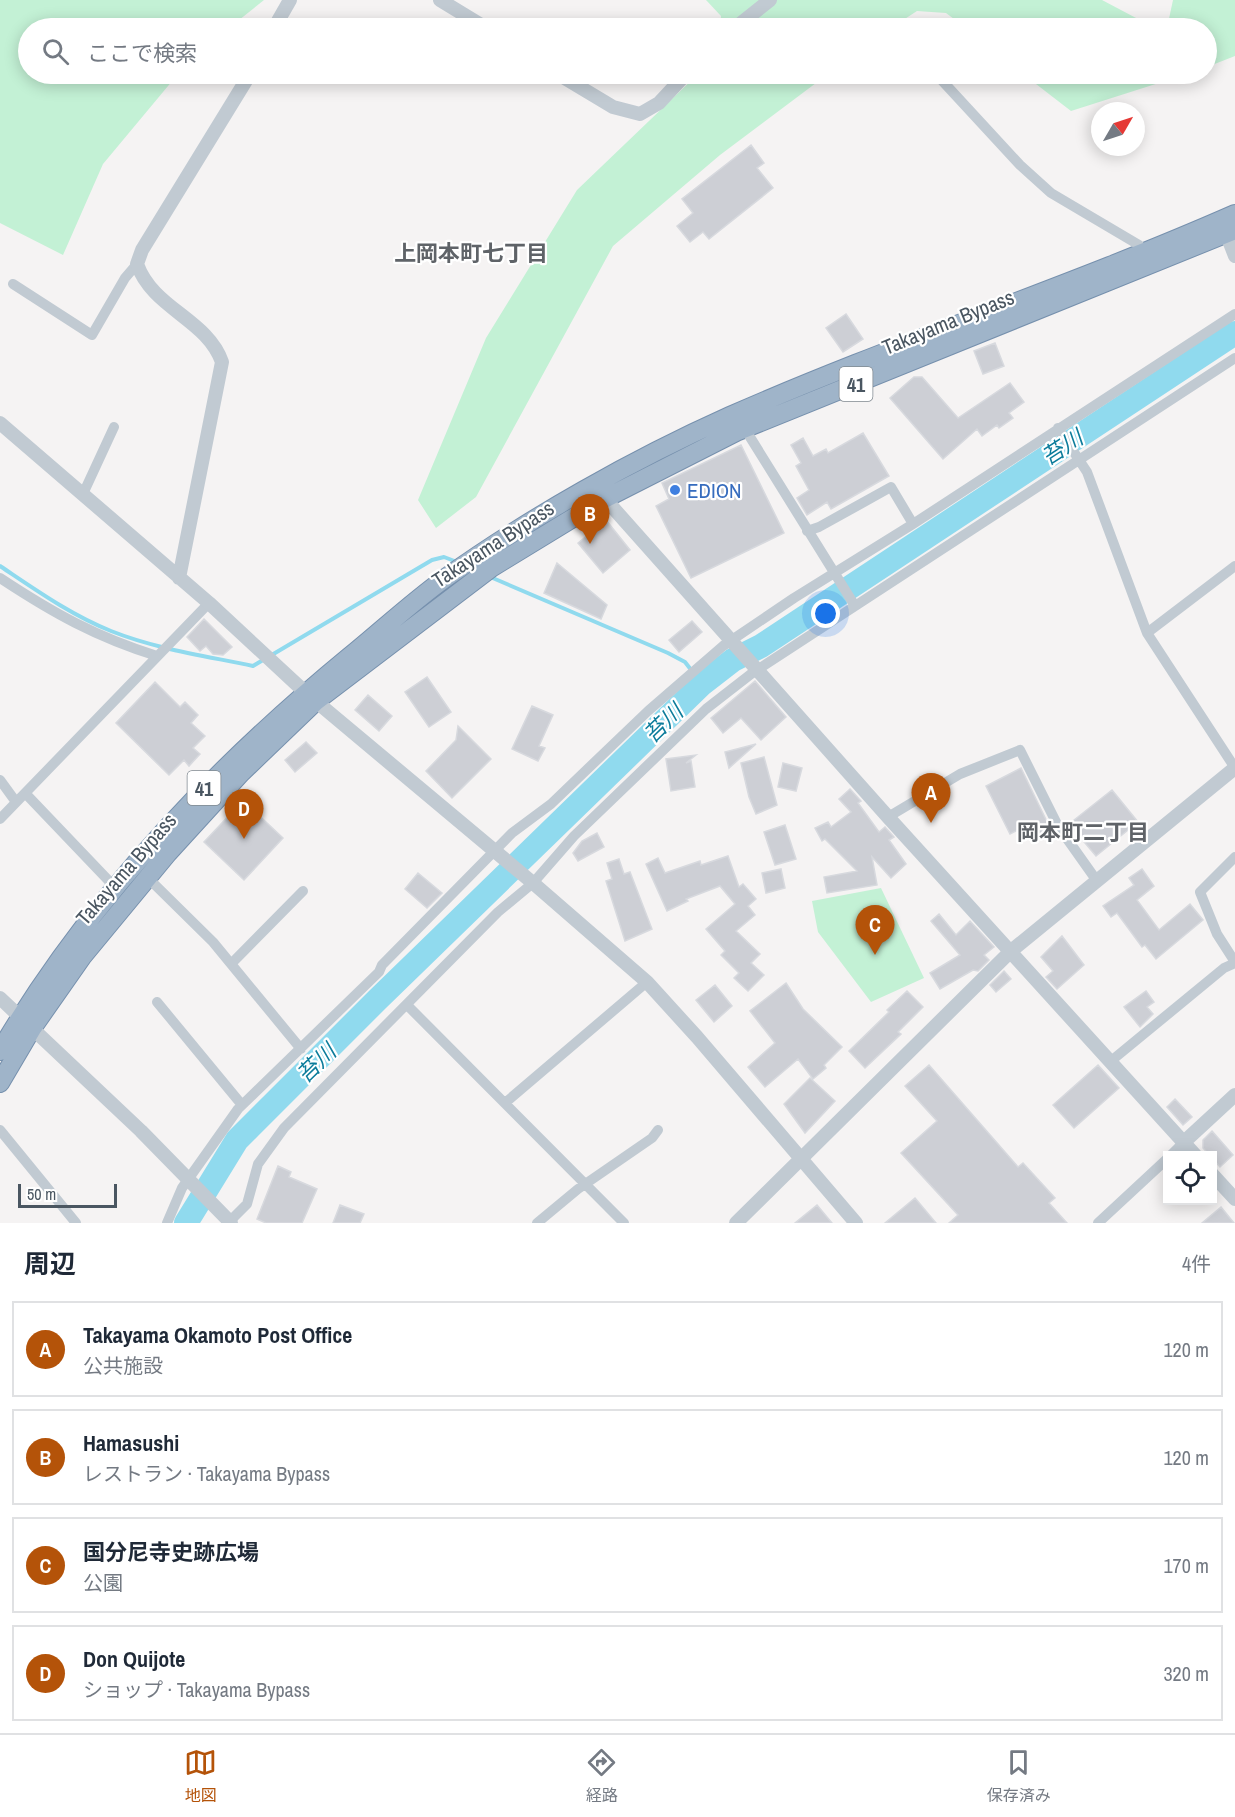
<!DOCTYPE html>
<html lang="ja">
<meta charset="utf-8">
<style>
body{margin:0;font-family:"Archivo Narrow","Noto Sans JP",sans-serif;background:#f2f2f3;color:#1f2937}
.controls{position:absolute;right:18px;bottom:18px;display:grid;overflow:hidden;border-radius:0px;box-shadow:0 3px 15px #0003}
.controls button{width:54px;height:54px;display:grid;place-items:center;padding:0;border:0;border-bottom:2px solid #e0e1e3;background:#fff;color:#1f2937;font:30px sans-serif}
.compass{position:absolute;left:1091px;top:102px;width:54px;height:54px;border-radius:50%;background:#fff;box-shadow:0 3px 15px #0003;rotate:51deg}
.scale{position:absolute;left:18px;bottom:15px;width:99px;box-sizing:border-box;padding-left:6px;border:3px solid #4a5661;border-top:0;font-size:16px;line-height:21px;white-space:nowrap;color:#4a5661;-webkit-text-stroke:4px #fff;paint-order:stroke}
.you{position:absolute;left:826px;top:614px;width:21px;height:21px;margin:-15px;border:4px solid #fff;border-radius:50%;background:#1a73e8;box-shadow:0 0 0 9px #1a73e833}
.badge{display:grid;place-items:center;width:39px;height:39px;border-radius:50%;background:#b45309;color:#fff;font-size:20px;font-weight:700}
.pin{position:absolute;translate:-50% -50px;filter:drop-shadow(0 2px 3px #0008)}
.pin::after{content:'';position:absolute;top:32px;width:21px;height:18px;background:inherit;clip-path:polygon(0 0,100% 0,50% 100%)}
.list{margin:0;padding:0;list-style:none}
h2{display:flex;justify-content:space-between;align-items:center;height:78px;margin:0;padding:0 24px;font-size:26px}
h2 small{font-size:20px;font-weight:400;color:#747a83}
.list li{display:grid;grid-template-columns:39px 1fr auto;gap:18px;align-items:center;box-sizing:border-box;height:96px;margin:0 12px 12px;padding:0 12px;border:2px solid #e0e1e3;border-radius:0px}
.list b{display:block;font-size:22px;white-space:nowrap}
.list p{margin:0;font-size:20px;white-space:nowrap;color:#747a83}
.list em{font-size:20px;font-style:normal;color:#747a83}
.icon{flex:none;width:33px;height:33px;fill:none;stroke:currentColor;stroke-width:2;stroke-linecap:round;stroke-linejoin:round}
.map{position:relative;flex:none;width:1235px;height:1223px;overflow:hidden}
.search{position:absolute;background:#fff;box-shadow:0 3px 15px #0003;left:18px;right:18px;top:18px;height:66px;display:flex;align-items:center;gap:15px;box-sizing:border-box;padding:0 21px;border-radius:33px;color:#747a83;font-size:22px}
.sheet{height:510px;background:#fff}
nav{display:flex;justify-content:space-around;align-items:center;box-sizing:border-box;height:84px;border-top:2px solid #e0e1e3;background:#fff;font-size:16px;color:#747a83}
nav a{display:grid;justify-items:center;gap:3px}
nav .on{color:#b45309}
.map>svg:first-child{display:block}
.green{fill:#c3f1d5}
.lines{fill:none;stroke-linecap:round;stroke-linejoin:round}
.stream{stroke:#90daee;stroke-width:4}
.river{stroke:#90daee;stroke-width:24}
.building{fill:#cdcfd5;stroke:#d7d9de;stroke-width:1.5}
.trunk-casing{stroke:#7690ad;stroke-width:20}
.minor{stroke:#c1cad2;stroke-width:10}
.tertiary{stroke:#c1cad2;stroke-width:14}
.trunk{stroke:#9fb4c9;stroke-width:18}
.shop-dot{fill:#3f7fe0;stroke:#fff;stroke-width:2}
.labels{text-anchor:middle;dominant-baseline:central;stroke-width:4.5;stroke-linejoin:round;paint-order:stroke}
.shield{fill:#fff;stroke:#808990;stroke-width:1.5}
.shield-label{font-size:20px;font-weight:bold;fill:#4a5661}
.street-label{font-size:21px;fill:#4a5661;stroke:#fff}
.shop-label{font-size:21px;fill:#366cbe;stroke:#fff;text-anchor:start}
.neighbourhood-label{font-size:22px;font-weight:bold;fill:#5f6368;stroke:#fff}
.water-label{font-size:22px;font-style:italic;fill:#0c7c9b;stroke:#fff}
</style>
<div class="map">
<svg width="1235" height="1223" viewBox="0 0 1235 1223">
<rect width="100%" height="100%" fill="#f5f3f3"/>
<path class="green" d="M0,0h264l-35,28h-201v46h150l-75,90 -40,91 -63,-32z
M706,0h396l53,28h-189l-20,-15 -29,-2 -26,17h-171l1,-12z
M1173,0h62v56l-28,11 -1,-39h-39z
M698,74h130l-108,81 -107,91 -137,251 -40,31 -18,-28 68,-162 91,-148z
M1023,74h164l-116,37z
M881,888l43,90 -53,24 -53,-70 -6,-31z"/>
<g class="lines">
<path class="stream" d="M0,566c36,24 71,49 111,65 45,18 95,25 142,35l10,-6
M488,576l180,77 17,9 17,22
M270,656l162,-96 12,-3 13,5"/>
<path class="river" d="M186,1223l51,-83 140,-140 325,-316 31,-24 28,-14 474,-313"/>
</g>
<path class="building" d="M751,145l13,18 -7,5 16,20 -64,51 -6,-7 -13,10 -13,-16 16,-13 -11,-14z
M846,314l17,25 -20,13 -17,-24z
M995,343l9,23 -21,8 -9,-23z
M914,377h8l36,41 52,-35 14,19 -15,11 4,5 -14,10 -2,-3 -15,11 -5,-7 -34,30 -53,-61z
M863,433l26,43 -58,33 -4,-7 -20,13 -10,-17 12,-8 -13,-24 5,-3 -10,-18 12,-7 10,18 13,-7 2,4z
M741,445l43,88 -93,45 -35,-72 13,-7 -7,-16z
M606,520l24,30 -27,23 -25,-30z
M557,563l50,42 -6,14 -57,-26z
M204,619l28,28 -9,8 -10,-1 -7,-8 -6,5 -13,-14z
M692,621l10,11 -23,20 -10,-12z
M427,677l24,35 -22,15 -24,-35z
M755,681l31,36 -25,23 -20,-22 -18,15 -12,-15z
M155,682l25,25 5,-5 13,13 -7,8 14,13 -12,12 7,6 -11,12 -5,-6 -15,15 -53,-52z
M368,695l24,21 -13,15 -24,-21z
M532,706l21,9 -14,31 6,2 -7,13 -26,-12z
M458,726l33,33 -39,39 -26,-27 30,-31z
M306,742l11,11 -22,19 -10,-12z
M756,744l-27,24 -4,-16z
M696,755l-10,8 5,-2 4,26 -24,4 -5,-32z
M764,757l13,48 -21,9 -7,-17 -8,-34z
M783,763l19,5 -6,23 -18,-4z
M1021,768l30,62 -15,10h-3l-9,-13 -14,7 -24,-48z
M850,789l11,12 -3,2 21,29 6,-5 9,10 -5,3 17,24 -15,14 -19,-21 5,28 -50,8 -3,-16 33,-6 -32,-32 -3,2 -7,-13 13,-6 3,5 20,-15 -12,-13z
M1112,790l26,32 -42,34 -27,-32z
M237,807l7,6 6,-6 33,31 -39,42 -40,-38z
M785,825l11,34 -21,6 -11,-33z
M597,833l7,14 -26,14 -5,-8 9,-12z
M728,856l11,31 4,-3 13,15 -8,7 7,9 -19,16 24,23 -9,9 13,12 -16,16 -14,-13 5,-5 -18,-18 4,-4 -19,-22 29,-25 -15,-18 -34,13 2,2 -21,10 -21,-47 12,-6 7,15 35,-12 1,4z
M619,859l5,15 6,-2 22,57 -27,12 -19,-60 6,-2 -5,-16z
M781,869l4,19 -19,5 -4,-20z
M1142,869l12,17 -17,14 22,30 31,-26 13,16 -47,39 -11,-14 -3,2 -25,-34 -6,4 -8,-11 31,-21 -5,-7z
M418,873l24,20 -15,15 -22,-19z
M939,914l17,21 14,-14 24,26 -10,8 5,5 -11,11 -5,-1 -33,19 -10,-16 30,-18 -29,-34z
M1062,936l22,29 -27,24 -11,-12 7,-6 -12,-14z
M1004,971l7,8 -15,13 -6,-7z
M786,983l17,26 39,38 -18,18 2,3 -13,11 -15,-20 -33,28 -17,-20 27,-24 -25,-32z
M715,985l17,21 -18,16 -18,-22z
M907,991l16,16 -25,25 3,2 -36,34 -16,-17 40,-39 -2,-2z
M1146,991l8,11 -7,5 6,7 -13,13 -16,-20z
M929,1065l89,102 5,-4 32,35 -6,5 18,20h-118l9,-8 -57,-62 36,-32 -32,-35z
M1098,1065l21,23 -45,40 -21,-23z
M810,1078l25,23 -30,32 -21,-29z
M1175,1099l17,18 -9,8 -16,-18z
M1212,1131l21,24 -13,12 -17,-19v-8z
M278,1166l13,6 -2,5 28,12 -15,34h-36l-9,-4z
M915,1198l21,25h-51z
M340,1205l24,9 -4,9h-27z
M817,1205l15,18h-37z
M1221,1207l13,16h-32z"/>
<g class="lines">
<g class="trunk-casing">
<path id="trunk" d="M0,1051c90,-153 213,-282 349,-394 32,-26 62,-54 95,-78 85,-61 190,-120 286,-163 166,-73 339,-129 505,-202
M0,1083l33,-56 49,-70 86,-104 73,-80 75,-72 175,-133 113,-69 132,-67 499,-202"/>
</g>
<path class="minor" d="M936,74l84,91 31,28 88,52 3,7
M13,284l79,51 33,-57 12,-14
M1058,428l29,44 60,161 88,135
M745,429l110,177
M83,494l31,-67
M807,531l12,-4 72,-40 22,37
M0,578c53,35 96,59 157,78
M1147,633l88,-67
M0,780l16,22
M25,793l84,88
M888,817l72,-43 60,-24 38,76 39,55
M0,819l209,-216
M147,877l66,65 88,107
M1235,962l-18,-28 -17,-42 35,-35
M231,964l72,-73
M157,1002l85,103
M407,1005l217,218
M1111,1061l113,-93 11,-5
M505,1103l142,-121
M0,1130l76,93
M1170,1156l14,-14
M167,1223l15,-35 56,-79 141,-137 3,-7 130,-132 39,-29 97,-93 75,-65 71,-48 119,-74 322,-210
M228,1223l19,-19 11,-40 26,-36 214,-216 35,-29 41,-47 132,-127 45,-35 484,-316
M537,1223l41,-34 74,-51 6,-8
M1098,1223l70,-65"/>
<path class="tertiary" d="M440,0l46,28
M274,28l16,-28
M735,28l35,-28
M558,74l55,33 27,7 19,-11 27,-29
M1223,225l12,31
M0,423l209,180 97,90 227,190 114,99 50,55 159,186
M599,492l289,325 308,339
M179,578l43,-216c-15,-43 -69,-53 -85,-98l5,-14 108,-176
M0,998l141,133 90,92
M1184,1142l51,-47
M1212,1174l23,25
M736,1223l275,-272 224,-183"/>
<use href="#trunk" class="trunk"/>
</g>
<circle class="shop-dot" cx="675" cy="490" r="6"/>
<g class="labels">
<g class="shield">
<rect x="839.5" y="367" width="33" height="34" rx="4.5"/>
<rect x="187.5" y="771" width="33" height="34" rx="4.5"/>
</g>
<g class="shield-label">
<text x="856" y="384">41</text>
<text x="204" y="788">41</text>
</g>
<g class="street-label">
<text transform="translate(948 322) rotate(-22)">Takayama Bypass</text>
<text transform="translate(493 544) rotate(-33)">Takayama Bypass</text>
<text transform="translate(126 869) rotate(-49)">Takayama Bypass</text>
</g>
<g class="shop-label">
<text x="687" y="490">EDION</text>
</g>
<g class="neighbourhood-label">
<text x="471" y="253">上岡本町七丁目</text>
<text x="1083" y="832">岡本町二丁目</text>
</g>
<g class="water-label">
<text transform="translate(1062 447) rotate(-33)">苔川</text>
<text transform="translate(663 723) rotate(-44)">苔川</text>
<text transform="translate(316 1063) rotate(-44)">苔川</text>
</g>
</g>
</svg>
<div class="controls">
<button><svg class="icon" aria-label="locate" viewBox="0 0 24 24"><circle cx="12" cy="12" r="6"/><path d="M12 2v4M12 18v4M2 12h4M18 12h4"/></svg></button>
</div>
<svg class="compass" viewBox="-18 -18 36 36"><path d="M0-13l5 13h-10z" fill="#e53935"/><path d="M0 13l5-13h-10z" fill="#747a83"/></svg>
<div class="scale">50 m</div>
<div class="you"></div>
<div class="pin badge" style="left:931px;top:823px">A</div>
<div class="pin badge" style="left:590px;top:544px">B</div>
<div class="pin badge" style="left:875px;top:955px">C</div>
<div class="pin badge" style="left:244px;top:839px">D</div>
<div class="search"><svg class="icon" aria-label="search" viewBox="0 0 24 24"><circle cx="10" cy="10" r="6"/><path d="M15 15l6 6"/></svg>ここで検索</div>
</div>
<section class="sheet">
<h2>周辺<small>4件</small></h2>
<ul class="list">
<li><span class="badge">A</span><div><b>Takayama Okamoto Post Office</b><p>公共施設</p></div><em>120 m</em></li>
<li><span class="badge">B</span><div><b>Hamasushi</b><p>レストラン · Takayama Bypass</p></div><em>120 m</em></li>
<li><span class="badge">C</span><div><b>国分尼寺史跡広場</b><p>公園</p></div><em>170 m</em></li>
<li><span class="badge">D</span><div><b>Don Quijote</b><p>ショップ · Takayama Bypass</p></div><em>320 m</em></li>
</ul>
</section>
<nav>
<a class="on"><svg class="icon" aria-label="map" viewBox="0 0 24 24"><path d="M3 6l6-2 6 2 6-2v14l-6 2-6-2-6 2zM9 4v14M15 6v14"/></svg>地図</a>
<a><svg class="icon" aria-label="directions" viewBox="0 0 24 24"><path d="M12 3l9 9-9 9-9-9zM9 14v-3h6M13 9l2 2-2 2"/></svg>経路</a>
<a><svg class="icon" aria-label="saved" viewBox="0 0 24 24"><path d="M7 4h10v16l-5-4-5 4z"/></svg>保存済み</a>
</nav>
